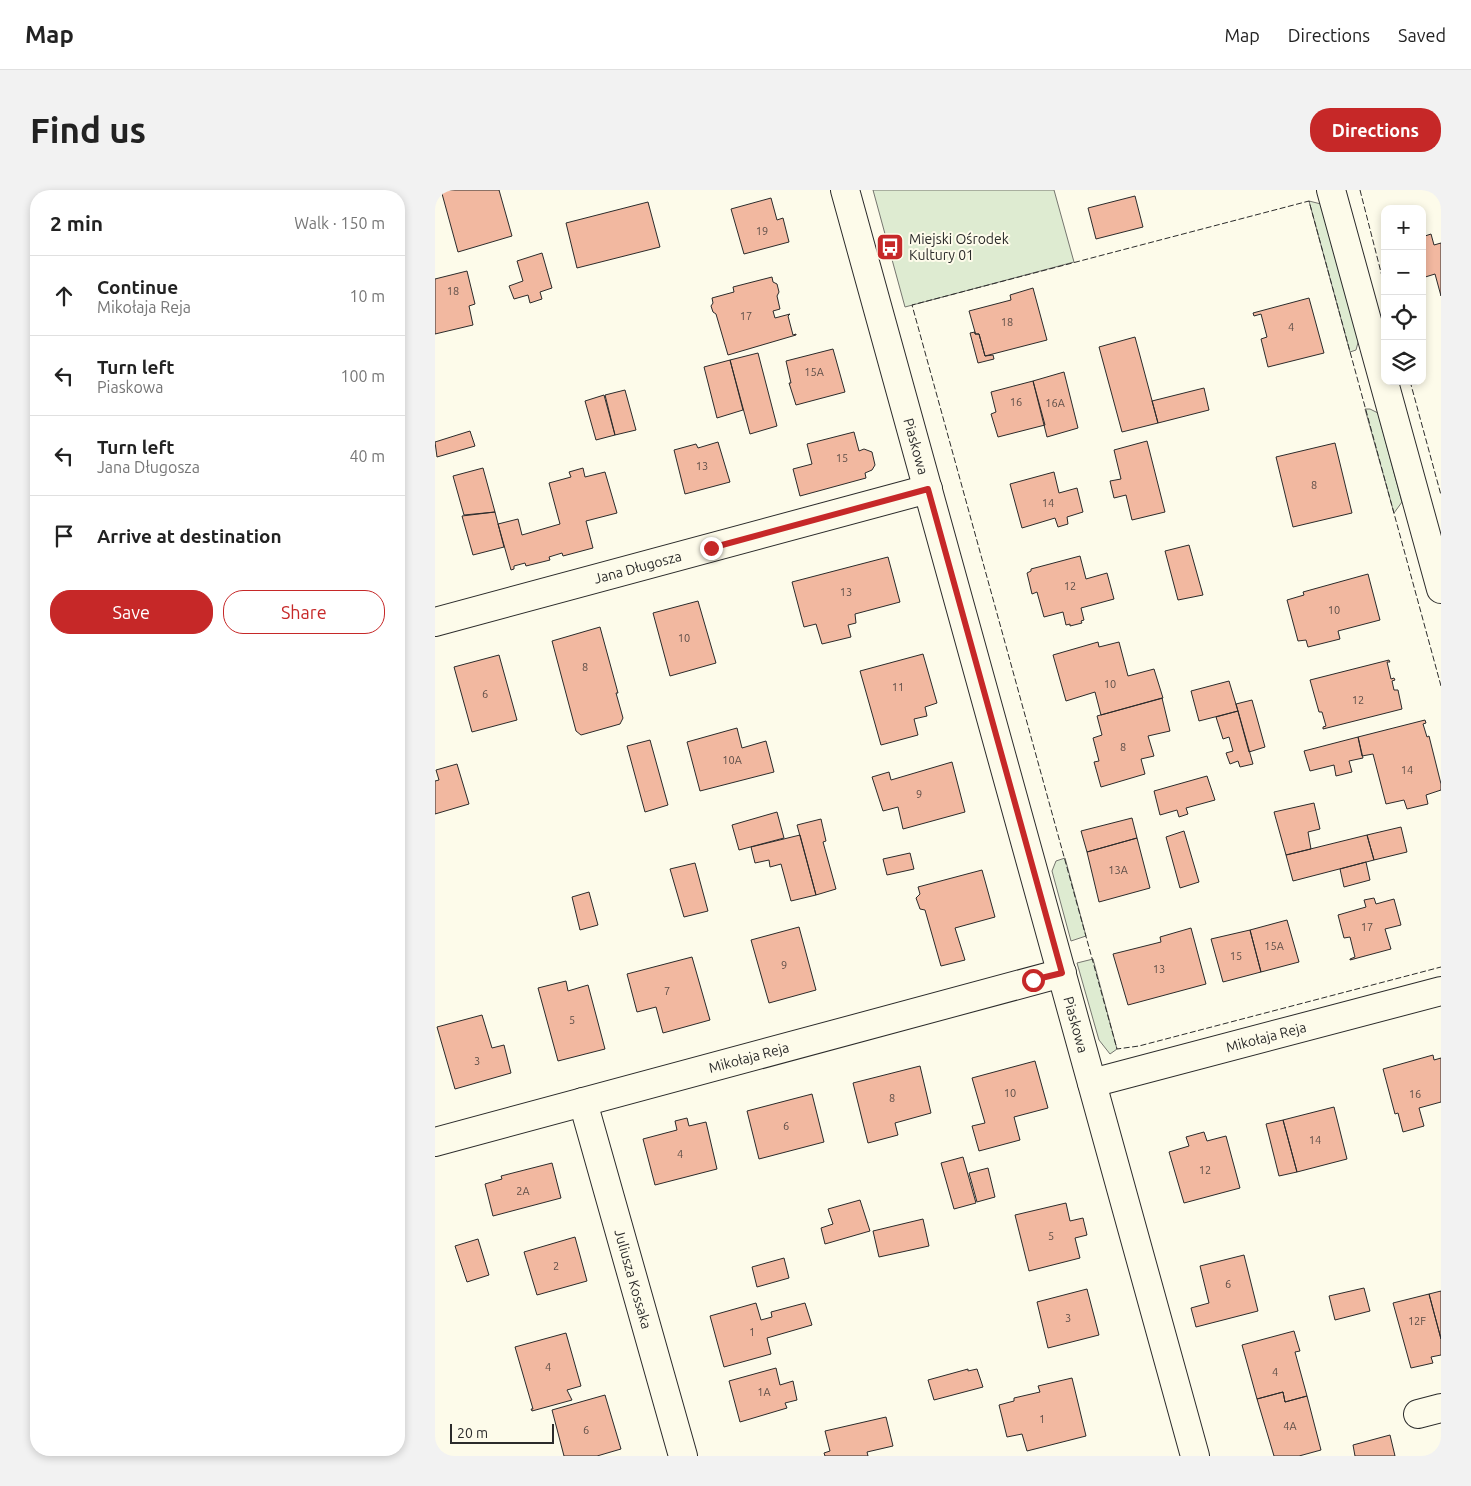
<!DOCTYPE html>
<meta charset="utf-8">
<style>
body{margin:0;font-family:Ubuntu,sans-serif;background:#f2f2f2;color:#222}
.controls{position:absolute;right:15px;top:15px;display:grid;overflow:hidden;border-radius:10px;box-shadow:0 2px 8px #0003}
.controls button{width:45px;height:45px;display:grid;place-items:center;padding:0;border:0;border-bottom:1px solid #e0e0e0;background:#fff;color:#222;font:25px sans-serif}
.scale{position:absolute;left:15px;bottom:12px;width:104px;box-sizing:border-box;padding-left:5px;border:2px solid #2b2b2b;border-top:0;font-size:14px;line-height:18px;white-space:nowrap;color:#2b2b2b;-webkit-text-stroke:4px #fdfbea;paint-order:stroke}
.stop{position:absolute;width:15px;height:15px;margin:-11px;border:4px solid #c62828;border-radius:50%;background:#fff}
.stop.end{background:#c62828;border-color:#fff;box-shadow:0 1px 5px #0008}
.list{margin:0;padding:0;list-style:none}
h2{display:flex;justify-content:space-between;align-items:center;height:65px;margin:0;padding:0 20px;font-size:21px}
h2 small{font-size:16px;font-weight:400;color:#767676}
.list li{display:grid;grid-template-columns:32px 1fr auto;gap:15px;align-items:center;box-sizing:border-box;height:80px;padding:0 20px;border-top:1px solid #e0e0e0}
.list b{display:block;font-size:19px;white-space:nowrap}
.list p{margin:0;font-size:16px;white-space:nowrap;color:#767676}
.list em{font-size:16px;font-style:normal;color:#767676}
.actions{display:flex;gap:10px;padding:15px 20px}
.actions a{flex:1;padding:11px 0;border:1px solid #c62828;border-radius:20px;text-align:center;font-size:18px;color:#c62828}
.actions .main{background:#c62828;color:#fff}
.icon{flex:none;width:28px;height:28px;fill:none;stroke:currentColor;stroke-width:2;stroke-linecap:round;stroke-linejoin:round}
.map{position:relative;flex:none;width:1006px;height:1266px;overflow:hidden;border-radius:20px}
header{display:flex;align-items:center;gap:30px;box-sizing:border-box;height:70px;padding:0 25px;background:#fff;border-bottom:1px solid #e0e0e0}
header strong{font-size:24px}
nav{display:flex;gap:28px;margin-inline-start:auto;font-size:18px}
.intro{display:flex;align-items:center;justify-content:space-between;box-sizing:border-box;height:120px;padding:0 30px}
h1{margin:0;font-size:35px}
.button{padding:12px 22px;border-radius:20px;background:#c62828;color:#fff;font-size:18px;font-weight:700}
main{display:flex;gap:30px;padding:0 30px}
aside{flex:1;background:#fff;border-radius:20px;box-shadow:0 2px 8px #0003}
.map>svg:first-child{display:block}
.green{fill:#deebd1;stroke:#74746e}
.building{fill:#f2b8a0;stroke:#2b2b2b}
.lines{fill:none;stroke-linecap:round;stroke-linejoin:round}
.minor-casing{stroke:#2b2b2b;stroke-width:30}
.minor{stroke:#fdfbea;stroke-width:28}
.fence{stroke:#2b2b2b;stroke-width:1;stroke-dasharray:6 2.5;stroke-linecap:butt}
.route{stroke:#c62828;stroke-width:6}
.labels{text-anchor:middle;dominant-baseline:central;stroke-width:4;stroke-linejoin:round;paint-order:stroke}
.number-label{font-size:11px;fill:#5d4e48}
.poi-label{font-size:14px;fill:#2b2b2b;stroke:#fdfbea;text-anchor:start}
.street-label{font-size:14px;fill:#2b2b2b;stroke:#fdfbea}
</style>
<header>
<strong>Map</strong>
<nav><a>Map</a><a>Directions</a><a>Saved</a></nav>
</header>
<div class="intro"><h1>Find us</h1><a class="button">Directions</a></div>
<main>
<aside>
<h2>2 min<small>Walk · 150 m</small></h2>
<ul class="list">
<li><svg class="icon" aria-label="ahead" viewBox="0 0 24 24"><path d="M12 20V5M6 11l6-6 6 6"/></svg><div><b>Continue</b><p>Mikołaja Reja</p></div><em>10 m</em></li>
<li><svg class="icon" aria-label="left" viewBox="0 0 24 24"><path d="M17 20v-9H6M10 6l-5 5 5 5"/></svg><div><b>Turn left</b><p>Piaskowa</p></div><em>100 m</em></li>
<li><svg class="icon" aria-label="left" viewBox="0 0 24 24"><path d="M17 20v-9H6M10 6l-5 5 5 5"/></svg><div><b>Turn left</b><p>Jana Długosza</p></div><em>40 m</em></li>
<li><svg class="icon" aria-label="arrive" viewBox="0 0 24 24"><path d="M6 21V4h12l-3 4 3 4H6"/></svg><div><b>Arrive at destination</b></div></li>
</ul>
<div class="actions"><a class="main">Save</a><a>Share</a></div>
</aside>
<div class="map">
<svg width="1006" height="1266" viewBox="0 0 1006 1266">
<rect width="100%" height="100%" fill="#fdfbea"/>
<path class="green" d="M438,0h181l20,72 -169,45z
M874,11l12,3 38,135 -3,11 -6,2z
M930,219h5l8,4 24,89 -8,11z
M630,668l21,78 -15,5 -19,-70 4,-10z
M658,769l24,90 -7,5 -11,-14 -22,-77z"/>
<path class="building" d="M6,0h58l13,46 -54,16z
M700,6l8,31 -47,12 -8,-31z
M336,8l6,22 6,-2 6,24 -45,12 -13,-45z
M213,12l12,45 -83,21 -11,-45z
M996,44l3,11 7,-2v53l-6,-22 -13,4v-41z
M107,63l10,35 -12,4 2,7 -12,4 -2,-8 -14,4 -5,-13 14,-5 -6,-20z
M32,81l8,33 -6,2 4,19 -38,9v-55z
M337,87l1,5 4,2 2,8 -2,4 3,13 -7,2 2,7 15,-4 -2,2 5,19 3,-1v1l-68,20 -12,-41 -3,-2 -2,-6 2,-3 -1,-5 22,-6 -1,-5z
M598,98l14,52 -62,16 -6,-22h-4v-2l-6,-21 42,-11 -1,-5z
M874,108l15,55 -56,14 -7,-28 6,-2 -6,-23 -7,2 -1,-3z
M540,142v2h4l6,22 8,-1 1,4 -16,4 -8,-30z
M700,147l23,86 -36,9 -23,-85z
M398,159l12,43 -49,13 -7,-22h2l-5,-22z
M323,163l19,73 -27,8 -20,-74z
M295,170l13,50 -26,8 -13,-51z
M629,182l14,56 -31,9 -14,-56z
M598,191l12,44 -47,12 -7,-23 5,-2 -5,-20z
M769,198l5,22 -51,13 -6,-22z
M190,200l11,40 -21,5 -10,-40z
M169,205l11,40 -19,5 -11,-39z
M35,241l5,15 -38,11 -2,-15z
M419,242l5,19 5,-2 8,3 3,13 -3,5 -7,3 1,5 -66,18 -7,-27 19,-5 -5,-20z
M712,251l18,71 -33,8 -6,-25 -12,3 -4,-17 11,-2 -7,-29z
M283,252l12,40 -45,12 -11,-44 22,-6 2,4z
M900,253l17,70 -59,14 -17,-70z
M48,278l12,44 -31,3 -11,-39z
M148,278l2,9 20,-5 12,41 -31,8 7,27 -30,8 -1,-3 -13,4 1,3 -24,6 -1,-3 -11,3v3l-3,1 -13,-46 20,-5 4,16 38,-11 -11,-41 22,-6 -2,-5z
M619,282l5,21 18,-5 6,24 -16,5 1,7 -10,3 -3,-9 -33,10 -12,-44z
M60,322l9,35 -31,8 -11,-39z
M754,355l14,50 -25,5 -13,-49z
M645,366l6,23 21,-6 7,26 -33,9 3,12 -3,1 1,2 -12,3v-2l-4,1 -3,-13 -19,5 -7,-25 -5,2 -5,-21 4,-2v-2z
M453,367l12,45 -45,12 1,9 -8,2 3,12 -29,7 -6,-20 -12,3 -12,-45z
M933,384l12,46 -42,11 2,8 -32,8 -2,-7 -8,1 -11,-41 17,-5 -1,-3z
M263,411l18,62 -46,13 -17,-63z
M165,437l18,66h-2l7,25 -3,6 -39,11 -5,-4 -24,-90z
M663,452l1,5 20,-5 9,34 26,-7 9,29 -62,17 -6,-23 -29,9 -13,-46z
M488,464l14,49 -12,4 2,9 -13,3 4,16 -37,10 -21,-74z
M64,465l18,65 -45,12 -18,-65z
M954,470l1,2h-3l4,17 3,-1 1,2 -3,1 2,9h4l4,19 -79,20v-2l3,-1 -4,-14h-3l-9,-32z
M794,491l9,30 -39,10 -8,-30z
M727,508l8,33 -22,5 6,20 -13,3 4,15 -44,13 -7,-25 5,-1 -6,-23 9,-3 -5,-19z
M817,510l13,47 -16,5 -13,-48z
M803,521l15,53 -13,3 -2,-6 -8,3 -4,-11 7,-2 -4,-14 -6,2 -7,-22z
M990,530l1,3 -3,1 4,13 2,-1 12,48v6l-15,5 2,9 -21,5 -3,-9 -18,4 -13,-50 -11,2 -4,-19z
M302,538l5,20 24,-7 8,31 -74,19 -13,-49z
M923,547l5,21 -14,3 3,11 -16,4 -2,-11 -24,6 -6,-20z
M215,550l18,65 -23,7 -18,-66z
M517,572l13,50 -62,17 -5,-22 -15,4 -11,-34 17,-5 2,8z
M22,574l12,40 -34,10v-33l4,-1 -3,-10z
M772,586l8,24 -29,8 2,6 -9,3 -2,-7 -17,5 -6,-24z
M879,613l6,26 -12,3 3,17 -25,6 -12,-43z
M342,622l7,26 -45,12 -7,-25z
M697,628l5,20 -50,14 -6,-21z
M386,629l5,22 -3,1 13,47 -20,6 -19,-70z
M966,637l6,25 -33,8 -7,-25z
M749,641l15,51 -19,6 -14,-51z
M365,645l16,60 -25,6 -10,-37 -11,3 -1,-7 -14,3 -4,-16z
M932,645l7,25 -81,21 -7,-26z
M702,648l13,50 -51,14 -12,-50z
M475,663l4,16 -27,6 -4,-16z
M931,672l4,18 -26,7 -4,-18z
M260,673l13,48 -24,6 -14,-48z
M547,680l13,47 -40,11 10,32 -24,6 -16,-56 -5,-1 -4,-11 4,-4 -2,-7z
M154,702l9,33 -18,5 -8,-33z
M939,708l2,6 18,-5 7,26 -16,4 6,20 -41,11v-1l5,-2 -5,-20 -6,1 -6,-23 28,-8 -2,-7z
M852,730l12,42 -38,10 -11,-42z
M364,737l17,63 -47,13 -18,-63z
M756,738l15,56 -78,21 -15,-51 48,-12 -1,-5z
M815,740l11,42 -38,10 -12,-43z
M257,767l18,63 -47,13 -7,-26 -19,5 -10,-38z
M131,791l2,10 20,-6 17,64 -47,12 -20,-73z
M47,825l10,33 12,-3 7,28 -56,16 -18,-62z
M998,865l1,5 7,-2v44l-22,6 5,18 -21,6 -5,-19 -3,1 -12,-45z
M600,871l13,47 -34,9 6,23 -41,11 -7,-25 13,-3 -13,-45z
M485,876l11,47 -36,10 3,12 -30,8 -15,-60z
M377,904l12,48 -65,17 -12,-48z
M899,917l13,52 -50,13 -14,-52z
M252,928l2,8 17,-4 11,47 -62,16 -12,-46 34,-9 -2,-9z
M848,930l14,52 -18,4 -13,-52z
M769,942l3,9 19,-5 14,52 -56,15 -15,-51 20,-6 -3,-9z
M528,967l13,46 -22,6 -13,-46z
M117,973l9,35 -68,18 -8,-32 17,-5 -1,-3z
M553,978l7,29 -18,5 -8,-29z
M425,1010l10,31 -45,13 -4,-16 12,-4 -5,-15z
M631,1013l4,18 13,-3 4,17 -12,3 5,20 -51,13 -14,-56z
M488,1029l6,27 -50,11 -6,-26z
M140,1047l12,44 -50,14 -13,-43z
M43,1049l11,36 -22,7 -12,-36z
M809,1065l14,56 -62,16 -5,-19 18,-5 -9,-37z
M349,1068l5,20 -32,9 -5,-20z
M929,1098l6,23 -35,9 -6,-24z
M652,1099l12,46 -51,13 -11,-46z
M1006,1101v48l-12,-45z
M994,1104l12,45v16l-10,2 2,6 -22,5 -18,-65z
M321,1113l5,17 11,-3 -1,-5 34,-9 7,22 -45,13 4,16 -47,13 -14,-51z
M859,1141l6,20 -5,1 12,44 -22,6 -2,-10 -26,7 -15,-54z
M131,1143l15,53 -14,4 5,10 -40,11 -1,-2h2l-18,-62z
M341,1178l4,17 13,-4 4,19 -12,3 2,5 -47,14 -11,-41z
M533,1179v2l9,-2 6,18 -49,13 -6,-20z
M637,1188l14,58 -59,15 -5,-17 -15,3 -8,-32 15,-4v-3l26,-6 -2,-6z
M848,1202l2,10 22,-6 14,54 -22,6h-25l-17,-57z
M170,1205l16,54 -24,7h-33l-12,-46z
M451,1227l7,29 -26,6 1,4h-43l-1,-3 6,-2 -5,-20z
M955,1245l5,21h-40l-2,-11z"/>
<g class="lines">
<g class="minor-casing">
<g id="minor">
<path id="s1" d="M410,0l350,1266"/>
<path d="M896,0l110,399"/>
<path id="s2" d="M0,432l493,-133"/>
<path id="s3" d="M657,893l349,-92"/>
<path id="s4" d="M148,912l100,354"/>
<path id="s5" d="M0,952l627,-169"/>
<path d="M983,1224l23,-6"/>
</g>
</g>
<use href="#minor" class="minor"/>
<path class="fence" d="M925,0l25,98
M975,191l31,114
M1006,496l-132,-485 -397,104 205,744 22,-3 302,-79"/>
</g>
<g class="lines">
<path class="route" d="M276,358l217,-59 134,484 -29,7"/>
</g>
<defs>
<g id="bus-square" transform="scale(1.4375)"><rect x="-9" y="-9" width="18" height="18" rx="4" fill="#c62828" stroke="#fdfbea"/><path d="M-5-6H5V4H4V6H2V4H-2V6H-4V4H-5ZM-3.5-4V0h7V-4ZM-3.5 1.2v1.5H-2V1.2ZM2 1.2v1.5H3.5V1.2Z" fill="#fff"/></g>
</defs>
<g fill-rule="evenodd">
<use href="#bus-square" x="455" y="57"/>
</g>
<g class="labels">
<g class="number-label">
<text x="327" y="41">19</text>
<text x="18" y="101">18</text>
<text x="311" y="126">17</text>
<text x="572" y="132">18</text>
<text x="856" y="137">4</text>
<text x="379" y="182">15A</text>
<text x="581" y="212">16</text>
<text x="620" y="213">16A</text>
<text x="407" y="268">15</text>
<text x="267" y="276">13</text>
<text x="879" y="295">8</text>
<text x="613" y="313">14</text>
<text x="635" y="396">12</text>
<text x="411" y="402">13</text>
<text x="899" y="420">10</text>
<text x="249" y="448">10</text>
<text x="150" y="477">8</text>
<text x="675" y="494">10</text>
<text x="463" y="497">11</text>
<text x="50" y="504">6</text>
<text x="923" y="510">12</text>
<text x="688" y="557">8</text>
<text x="297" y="570">10A</text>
<text x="972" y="580">14</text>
<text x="484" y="604">9</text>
<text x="683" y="680">13A</text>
<text x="932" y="737">17</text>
<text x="839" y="756">15A</text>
<text x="801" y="766">15</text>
<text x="349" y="775">9</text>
<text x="724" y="779">13</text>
<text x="232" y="801">7</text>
<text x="137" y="830">5</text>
<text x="42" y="871">3</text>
<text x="575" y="903">10</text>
<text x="980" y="904">16</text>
<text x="457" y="908">8</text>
<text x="351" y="936">6</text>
<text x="880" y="950">14</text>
<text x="245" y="964">4</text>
<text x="770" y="980">12</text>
<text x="88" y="1001">2A</text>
<text x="616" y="1046">5</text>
<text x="121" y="1076">2</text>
<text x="793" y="1094">6</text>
<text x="633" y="1128">3</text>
<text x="982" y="1131">12F</text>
<text x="317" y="1142">1</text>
<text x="113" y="1177">4</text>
<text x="840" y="1182">4</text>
<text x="329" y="1202">1A</text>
<text x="607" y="1229">1</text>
<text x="855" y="1236">4A</text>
<text x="151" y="1240">6</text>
</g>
<g class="poi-label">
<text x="474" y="49">Miejski Ośrodek<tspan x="474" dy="16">Kultury 01</tspan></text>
</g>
<g class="street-label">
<text stroke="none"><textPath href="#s1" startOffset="266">Piaskowa</textPath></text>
<text stroke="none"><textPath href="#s2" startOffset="210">Jana Długosza</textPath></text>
<text stroke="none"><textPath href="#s1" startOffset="866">Piaskowa</textPath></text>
<text stroke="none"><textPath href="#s3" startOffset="180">Mikołaja Reja</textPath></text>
<text stroke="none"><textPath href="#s5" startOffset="325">Mikołaja Reja</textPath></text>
<text stroke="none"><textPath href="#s4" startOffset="184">Juliusza Kossaka</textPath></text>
</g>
</g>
</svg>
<div class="controls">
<button>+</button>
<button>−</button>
<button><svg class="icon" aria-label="locate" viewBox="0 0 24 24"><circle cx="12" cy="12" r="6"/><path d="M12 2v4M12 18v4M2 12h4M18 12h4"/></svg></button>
<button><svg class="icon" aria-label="layers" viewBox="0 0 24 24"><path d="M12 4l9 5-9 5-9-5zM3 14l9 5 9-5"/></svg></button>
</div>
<div class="scale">20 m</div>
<div class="stop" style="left:598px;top:790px"></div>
<div class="stop end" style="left:276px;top:358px"></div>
</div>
</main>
